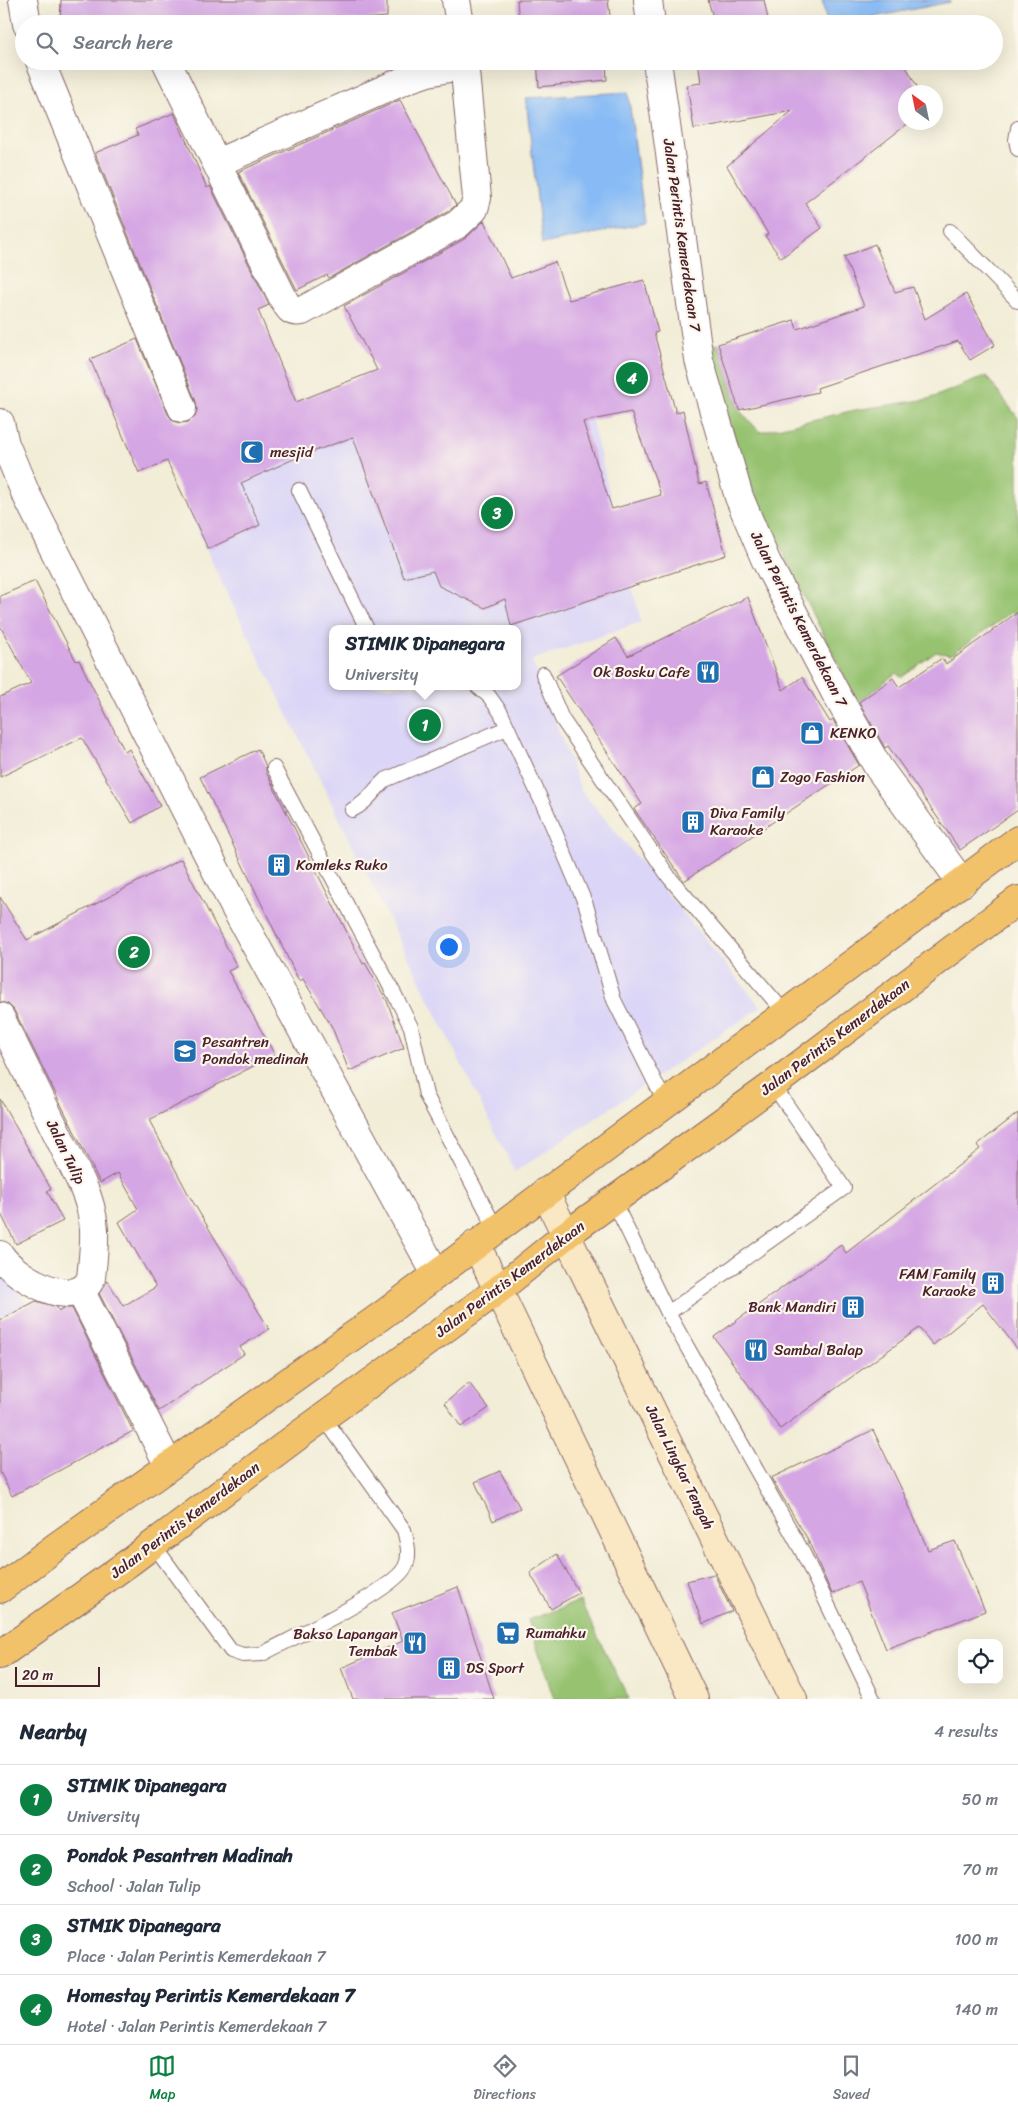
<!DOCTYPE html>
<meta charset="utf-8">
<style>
body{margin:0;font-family:Sriracha,sans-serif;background:#f2f2f3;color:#1f2937}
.controls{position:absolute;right:15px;bottom:15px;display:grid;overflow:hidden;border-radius:10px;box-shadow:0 5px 20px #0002}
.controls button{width:45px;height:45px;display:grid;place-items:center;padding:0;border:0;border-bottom:1px solid #e0e1e3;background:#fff;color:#1f2937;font:25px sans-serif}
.compass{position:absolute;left:898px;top:85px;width:45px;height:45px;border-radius:50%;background:#fff;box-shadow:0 5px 20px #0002;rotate:327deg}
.scale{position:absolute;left:15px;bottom:12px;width:85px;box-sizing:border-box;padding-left:5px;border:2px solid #4a1f2b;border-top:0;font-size:14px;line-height:18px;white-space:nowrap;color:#4a1f2b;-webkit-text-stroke:4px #fbf7ec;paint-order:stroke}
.you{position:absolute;left:448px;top:946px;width:18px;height:18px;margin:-12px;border:4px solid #fff;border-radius:50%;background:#1a73e8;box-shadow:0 0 0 8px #1a73e833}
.badge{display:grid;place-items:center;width:32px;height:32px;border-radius:50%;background:#0b8043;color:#fff;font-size:16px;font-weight:700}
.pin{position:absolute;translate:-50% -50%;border:2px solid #fff;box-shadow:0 1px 5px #0006}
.popup{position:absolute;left:329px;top:625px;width:192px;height:65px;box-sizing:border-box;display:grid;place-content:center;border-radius:10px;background:#fff;filter:drop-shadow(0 1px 4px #0005);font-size:16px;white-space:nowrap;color:#747a83}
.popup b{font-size:19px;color:#1f2937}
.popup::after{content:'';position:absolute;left:50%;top:100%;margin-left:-10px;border:10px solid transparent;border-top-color:#fff}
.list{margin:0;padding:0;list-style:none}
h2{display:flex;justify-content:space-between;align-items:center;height:65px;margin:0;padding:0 20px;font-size:21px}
h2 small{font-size:16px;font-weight:400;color:#747a83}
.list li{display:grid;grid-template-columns:32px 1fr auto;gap:15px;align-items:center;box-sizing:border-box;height:70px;padding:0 20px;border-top:1px solid #e0e1e3}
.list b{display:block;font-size:19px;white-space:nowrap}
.list p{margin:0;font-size:16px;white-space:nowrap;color:#747a83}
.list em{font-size:16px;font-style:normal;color:#747a83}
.icon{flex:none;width:28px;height:28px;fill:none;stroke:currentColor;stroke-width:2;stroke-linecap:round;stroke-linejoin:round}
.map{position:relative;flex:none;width:1018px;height:1699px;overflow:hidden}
.search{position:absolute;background:#fff;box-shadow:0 5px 20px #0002;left:15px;right:15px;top:15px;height:55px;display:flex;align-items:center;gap:12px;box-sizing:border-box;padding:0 18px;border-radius:28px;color:#747a83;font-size:19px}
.sheet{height:345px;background:#fff}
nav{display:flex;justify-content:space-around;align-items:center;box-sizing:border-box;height:70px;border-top:1px solid #e0e1e3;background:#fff;font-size:14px;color:#747a83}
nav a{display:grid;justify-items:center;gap:2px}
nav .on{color:#0b8043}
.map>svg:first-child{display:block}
.built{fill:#dbd6f7;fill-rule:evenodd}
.green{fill:#97c371;stroke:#70714e}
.water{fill:#88bbf5;stroke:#696d90}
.building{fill:#d5a6e4;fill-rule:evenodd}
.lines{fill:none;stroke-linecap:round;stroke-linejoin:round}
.lane-casing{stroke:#856767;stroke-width:16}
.street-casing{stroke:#856767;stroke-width:30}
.secondary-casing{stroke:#856767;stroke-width:30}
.highway-casing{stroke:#856767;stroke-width:30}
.lane{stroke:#fff;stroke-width:14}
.street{stroke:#fff;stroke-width:28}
.secondary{stroke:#fae7c3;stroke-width:28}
.highway{stroke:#f2c26a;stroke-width:28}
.labels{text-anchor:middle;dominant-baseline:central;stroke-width:4.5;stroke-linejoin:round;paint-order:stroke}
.street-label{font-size:15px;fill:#4a1f2b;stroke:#fbf7ec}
.poi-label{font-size:15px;fill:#4a1f2b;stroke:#fbf7ec;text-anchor:start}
</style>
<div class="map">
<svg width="1018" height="1699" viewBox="0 0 1018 1699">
<rect width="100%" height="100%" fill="#fbf7ec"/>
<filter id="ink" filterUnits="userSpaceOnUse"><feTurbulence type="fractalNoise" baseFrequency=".02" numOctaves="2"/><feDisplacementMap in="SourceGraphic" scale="10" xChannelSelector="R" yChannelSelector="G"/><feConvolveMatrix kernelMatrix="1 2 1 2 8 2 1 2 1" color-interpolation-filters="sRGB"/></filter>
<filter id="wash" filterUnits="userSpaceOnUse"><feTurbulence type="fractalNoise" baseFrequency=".0096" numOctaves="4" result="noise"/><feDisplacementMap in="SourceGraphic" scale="20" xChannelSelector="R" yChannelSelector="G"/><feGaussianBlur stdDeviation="1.12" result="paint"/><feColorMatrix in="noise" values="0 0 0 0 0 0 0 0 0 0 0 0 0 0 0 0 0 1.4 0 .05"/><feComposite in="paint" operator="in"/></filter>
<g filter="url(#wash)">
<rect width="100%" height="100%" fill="#f2edd7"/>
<path class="built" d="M576,356l65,266 -109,38 49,130 180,217 -246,165 -299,-601 -40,-91 120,-62zM332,629h186v57h-186z
M0,1269l26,34 -26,14z"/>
<path class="green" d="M718,344l21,66 21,22 95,-22 74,-11 57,-23 32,42v199l-6,-5 -61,43 -15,-3 -34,25 -6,-4 -38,30 -63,-125 -48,-102 -42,-129z
M580,1601l49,98h-75l-26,-79z"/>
<path class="water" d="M822,0h128v2l-111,22h-12z
M628,92l17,131 -103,21 -16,-146z"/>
<g id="blocks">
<path class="building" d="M61,0h326v17l-88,7h-239z
M517,0h91l3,24h-92z
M708,0h56l5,24h-54z
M537,61h69l1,19 -68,7z
M698,61h205l17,31h-14v30h4l-105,81 17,25 -41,30 -16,-22 3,-2 -41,-68 65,-55 -98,18 -7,-44 14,-2z
M400,100l56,105 -7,6 -120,67 -2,-3 -30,15 -59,-118z
M174,113l33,75 3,-2 59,119 -11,5 38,92 81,-32 -33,-64 122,-68 18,-17 27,57 44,-16 14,38 75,-20 14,52 -4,1 22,80 7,-3 16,74 7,-2 20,73 -215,71 -6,-27 -20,9 -46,-22 -6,-15 -29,7 -51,-141 -57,21 -55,25 19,42 -52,24 -41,-88 -28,12 -49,-114 47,-20 31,75 5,7 7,2 8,-1 7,-5 2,-7 -1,-8 -101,-249 43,-18 -3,-6zM631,412l30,83 -49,14 -29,-87z
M875,244l20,48 18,-5 12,32 41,-25 29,51 -25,15 -12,-19 -141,47 1,4 -79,18 -21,-66 76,-24 3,9 67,-23 -20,-49z
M35,581l41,80 3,-1 46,92 4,-3 31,57 -28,17 -50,-85 -82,39v-80l31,-14 -31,-57v-30z
M748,597l35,93 19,-13 28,45 3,-2 26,45 -175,116 -50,-72 8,-5 -86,-128 60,-38 12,18z
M1018,612v198l-58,40 -72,-104 -3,2 -26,-46 34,-24 6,9 43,-29 4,6z
M258,749l8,17v6l97,192 2,-1 22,38 17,47 -55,23 -17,-44 -29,-48 -4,2 -99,-204z
M181,859l56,108 -9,4 47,84 -126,65 41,77 79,132 -29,18 4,7 -85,57 -60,-118 9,-12 15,25 33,-19 -37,-65 19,-13 -20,-36 -18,10 -86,-173 -6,-6 -8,-2v-105l27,43z
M0,1099l51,90 -4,2 16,30 -47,23 -16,-32z
M1018,1113v237l-35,-46 -50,41 -14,-17 -139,101 -66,-92 127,-92 5,8 134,-104 -3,-4z
M36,1301l21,6 2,4 5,-3h8l61,123 -121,65 -12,-24v-152z
M469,1383l20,25 -28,19 -16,-24z
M873,1430l31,64 24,56 27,-9 30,70 -99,38 -27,-67 -27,12 -25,-56 -36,-60z
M500,1471l20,37 -27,13 -18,-39z
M557,1554l22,39 -28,16 -21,-36z
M714,1574l18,37 -29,13 -16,-43z
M458,1587l36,112h-141l-12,-31 62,-27 -11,-28z"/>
</g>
</g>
<g filter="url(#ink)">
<use href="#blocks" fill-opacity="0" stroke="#856767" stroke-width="1"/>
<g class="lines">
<g class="lane-casing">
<path id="lane" d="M1018,128l-2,12 2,9
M950,231l68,70
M299,490l68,139
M543,674l19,45 107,158 116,136
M477,686l12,10 12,17 46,100 39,92 28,95 51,102
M274,768l124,233 13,26 15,68 70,134
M352,810c16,-8 20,-18 33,-30l122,-52
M613,1200l55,113 134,238 71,148
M668,1313l176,-125 -71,-103
M153,1544l78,107 12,4 19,-1c28,-15 131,-63 143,-87 6,-12 2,-25 -1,-37l-80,-112"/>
</g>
<g class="street-casing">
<path id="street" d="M23,0l4,24
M456,0l4,24
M648,0l3,24
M40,61l142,347
M166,61l118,239c5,9 7,13 18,11l156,-87 16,-15 3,-11 -13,-137
M657,61l42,299 40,137 27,64 69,131 43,75 84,116
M217,163l193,-85 18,-6 36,-7
M0,423l5,21 20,48 208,412 203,370
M0,1017l82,167c16,35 13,57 9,94 -14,36 -78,-2 -91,-23
M81,1292l88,174"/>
</g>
<g class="secondary-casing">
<path id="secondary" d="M545,1192l248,507
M476,1244l218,455"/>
</g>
<g class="highway-casing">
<path id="highway" d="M0,1589l57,-43 324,-230 637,-476
M0,1655l131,-94 168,-126 199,-145 68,-55 207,-150 245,-185"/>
</g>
<use href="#lane" class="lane"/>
<use href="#street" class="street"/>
<use href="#secondary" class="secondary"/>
<use href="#highway" class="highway"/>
</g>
</g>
<defs>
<g id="mosque-square" transform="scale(1.25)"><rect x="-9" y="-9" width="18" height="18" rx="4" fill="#1f6fb2" stroke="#fbf7ec"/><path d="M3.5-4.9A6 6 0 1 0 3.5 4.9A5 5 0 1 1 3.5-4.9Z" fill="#fff"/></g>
<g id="restaurant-square" transform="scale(1.25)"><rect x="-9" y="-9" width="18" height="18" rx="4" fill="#1f6fb2" stroke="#fbf7ec"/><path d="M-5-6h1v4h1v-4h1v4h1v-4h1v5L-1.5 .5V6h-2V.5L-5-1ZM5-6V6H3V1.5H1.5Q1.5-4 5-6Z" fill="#fff"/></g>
<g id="shop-square" transform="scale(1.25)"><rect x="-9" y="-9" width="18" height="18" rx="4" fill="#1f6fb2" stroke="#fbf7ec"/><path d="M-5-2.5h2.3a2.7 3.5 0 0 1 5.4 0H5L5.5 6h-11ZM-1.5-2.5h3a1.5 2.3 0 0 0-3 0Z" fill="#fff"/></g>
<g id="building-square" transform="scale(1.25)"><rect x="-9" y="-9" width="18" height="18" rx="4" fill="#1f6fb2" stroke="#fbf7ec"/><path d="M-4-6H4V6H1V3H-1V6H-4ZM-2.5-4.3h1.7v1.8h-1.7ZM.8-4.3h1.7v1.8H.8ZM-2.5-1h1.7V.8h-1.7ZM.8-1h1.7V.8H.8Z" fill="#fff"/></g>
<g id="school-square" transform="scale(1.25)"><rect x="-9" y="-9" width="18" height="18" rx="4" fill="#1f6fb2" stroke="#fbf7ec"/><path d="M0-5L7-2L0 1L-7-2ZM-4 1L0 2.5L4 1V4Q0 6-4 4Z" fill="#fff"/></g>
<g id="supermarket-square" transform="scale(1.25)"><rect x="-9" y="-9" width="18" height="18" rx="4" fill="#1f6fb2" stroke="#fbf7ec"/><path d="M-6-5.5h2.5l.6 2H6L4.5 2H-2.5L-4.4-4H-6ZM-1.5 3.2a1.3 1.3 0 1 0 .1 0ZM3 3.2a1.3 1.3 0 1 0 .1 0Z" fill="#fff"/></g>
</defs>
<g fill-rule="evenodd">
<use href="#mosque-square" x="252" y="452"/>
<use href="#restaurant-square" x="708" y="672"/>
<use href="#shop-square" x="812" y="733"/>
<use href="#shop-square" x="763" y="777"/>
<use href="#building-square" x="693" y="822"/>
<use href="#building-square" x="279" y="865"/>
<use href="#school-square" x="185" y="1051"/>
<use href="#building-square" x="993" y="1283"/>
<use href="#building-square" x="853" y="1307"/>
<use href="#restaurant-square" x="756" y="1350"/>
<use href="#supermarket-square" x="508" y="1633"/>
<use href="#restaurant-square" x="415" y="1643"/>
<use href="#building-square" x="449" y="1668"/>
</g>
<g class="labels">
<g class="street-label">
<text transform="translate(682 235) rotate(82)">Jalan Perintis Kemerdekaan 7</text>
<text transform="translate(799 619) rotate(63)">Jalan Perintis Kemerdekaan 7</text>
<text transform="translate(835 1037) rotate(-37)">Jalan Perintis Kemerdekaan</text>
<text transform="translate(66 1152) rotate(64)">Jalan Tulip</text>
<text transform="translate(510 1279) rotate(-37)">Jalan Perintis Kemerdekaan</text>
<text transform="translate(680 1467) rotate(64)">Jalan Lingkar Tengah</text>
<text transform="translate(185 1520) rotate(-37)">Jalan Perintis Kemerdekaan</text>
</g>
<g class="poi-label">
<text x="270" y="452">mesjid</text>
<text x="690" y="672" text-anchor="end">Ok Bosku Cafe</text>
<text x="830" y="733">KENKO</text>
<text x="780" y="777">Zogo Fashion</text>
<text x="710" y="813">Diva Family<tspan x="710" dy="17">Karaoke</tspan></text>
<text x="296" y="865">Komleks Ruko</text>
<text x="202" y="1042">Pesantren<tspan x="202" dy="17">Pondok medinah</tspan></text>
<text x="976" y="1274" text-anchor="end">FAM Family<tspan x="976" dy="17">Karaoke</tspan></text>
<text x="836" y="1307" text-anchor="end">Bank Mandiri</text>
<text x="774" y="1350">Sambal Balap</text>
<text x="526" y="1633">Rumahku</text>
<text x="398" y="1634" text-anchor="end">Bakso Lapangan<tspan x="398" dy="17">Tembak</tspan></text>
<text x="466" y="1668">DS Sport</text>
</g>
</g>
</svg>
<div class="controls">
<button><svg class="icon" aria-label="locate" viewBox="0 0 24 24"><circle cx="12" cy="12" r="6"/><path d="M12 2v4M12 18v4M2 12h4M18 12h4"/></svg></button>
</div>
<svg class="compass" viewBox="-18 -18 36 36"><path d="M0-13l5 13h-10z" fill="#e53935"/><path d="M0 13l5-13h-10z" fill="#747a83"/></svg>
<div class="scale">20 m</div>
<div class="you"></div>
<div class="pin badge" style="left:425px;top:725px">1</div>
<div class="popup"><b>STIMIK Dipanegara</b>University</div>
<div class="pin badge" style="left:134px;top:952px">2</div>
<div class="pin badge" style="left:497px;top:513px">3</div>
<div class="pin badge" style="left:632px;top:378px">4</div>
<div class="search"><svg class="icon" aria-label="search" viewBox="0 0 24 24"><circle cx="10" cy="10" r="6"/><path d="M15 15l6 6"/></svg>Search here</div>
</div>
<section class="sheet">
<h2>Nearby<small>4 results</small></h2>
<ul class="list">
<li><span class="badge">1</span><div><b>STIMIK Dipanegara</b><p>University</p></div><em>50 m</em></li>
<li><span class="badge">2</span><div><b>Pondok Pesantren Madinah</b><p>School · Jalan Tulip</p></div><em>70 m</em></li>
<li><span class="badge">3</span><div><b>STMIK Dipanegara</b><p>Place · Jalan Perintis Kemerdekaan 7</p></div><em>100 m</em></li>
<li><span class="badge">4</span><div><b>Homestay Perintis Kemerdekaan 7</b><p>Hotel · Jalan Perintis Kemerdekaan 7</p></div><em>140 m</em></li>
</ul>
</section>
<nav>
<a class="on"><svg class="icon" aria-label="map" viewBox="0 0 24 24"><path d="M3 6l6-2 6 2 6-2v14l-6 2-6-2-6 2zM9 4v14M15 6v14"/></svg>Map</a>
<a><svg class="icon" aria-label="directions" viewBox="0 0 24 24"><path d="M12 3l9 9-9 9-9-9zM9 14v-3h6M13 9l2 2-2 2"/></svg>Directions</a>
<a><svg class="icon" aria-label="saved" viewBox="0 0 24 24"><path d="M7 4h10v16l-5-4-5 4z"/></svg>Saved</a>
</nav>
